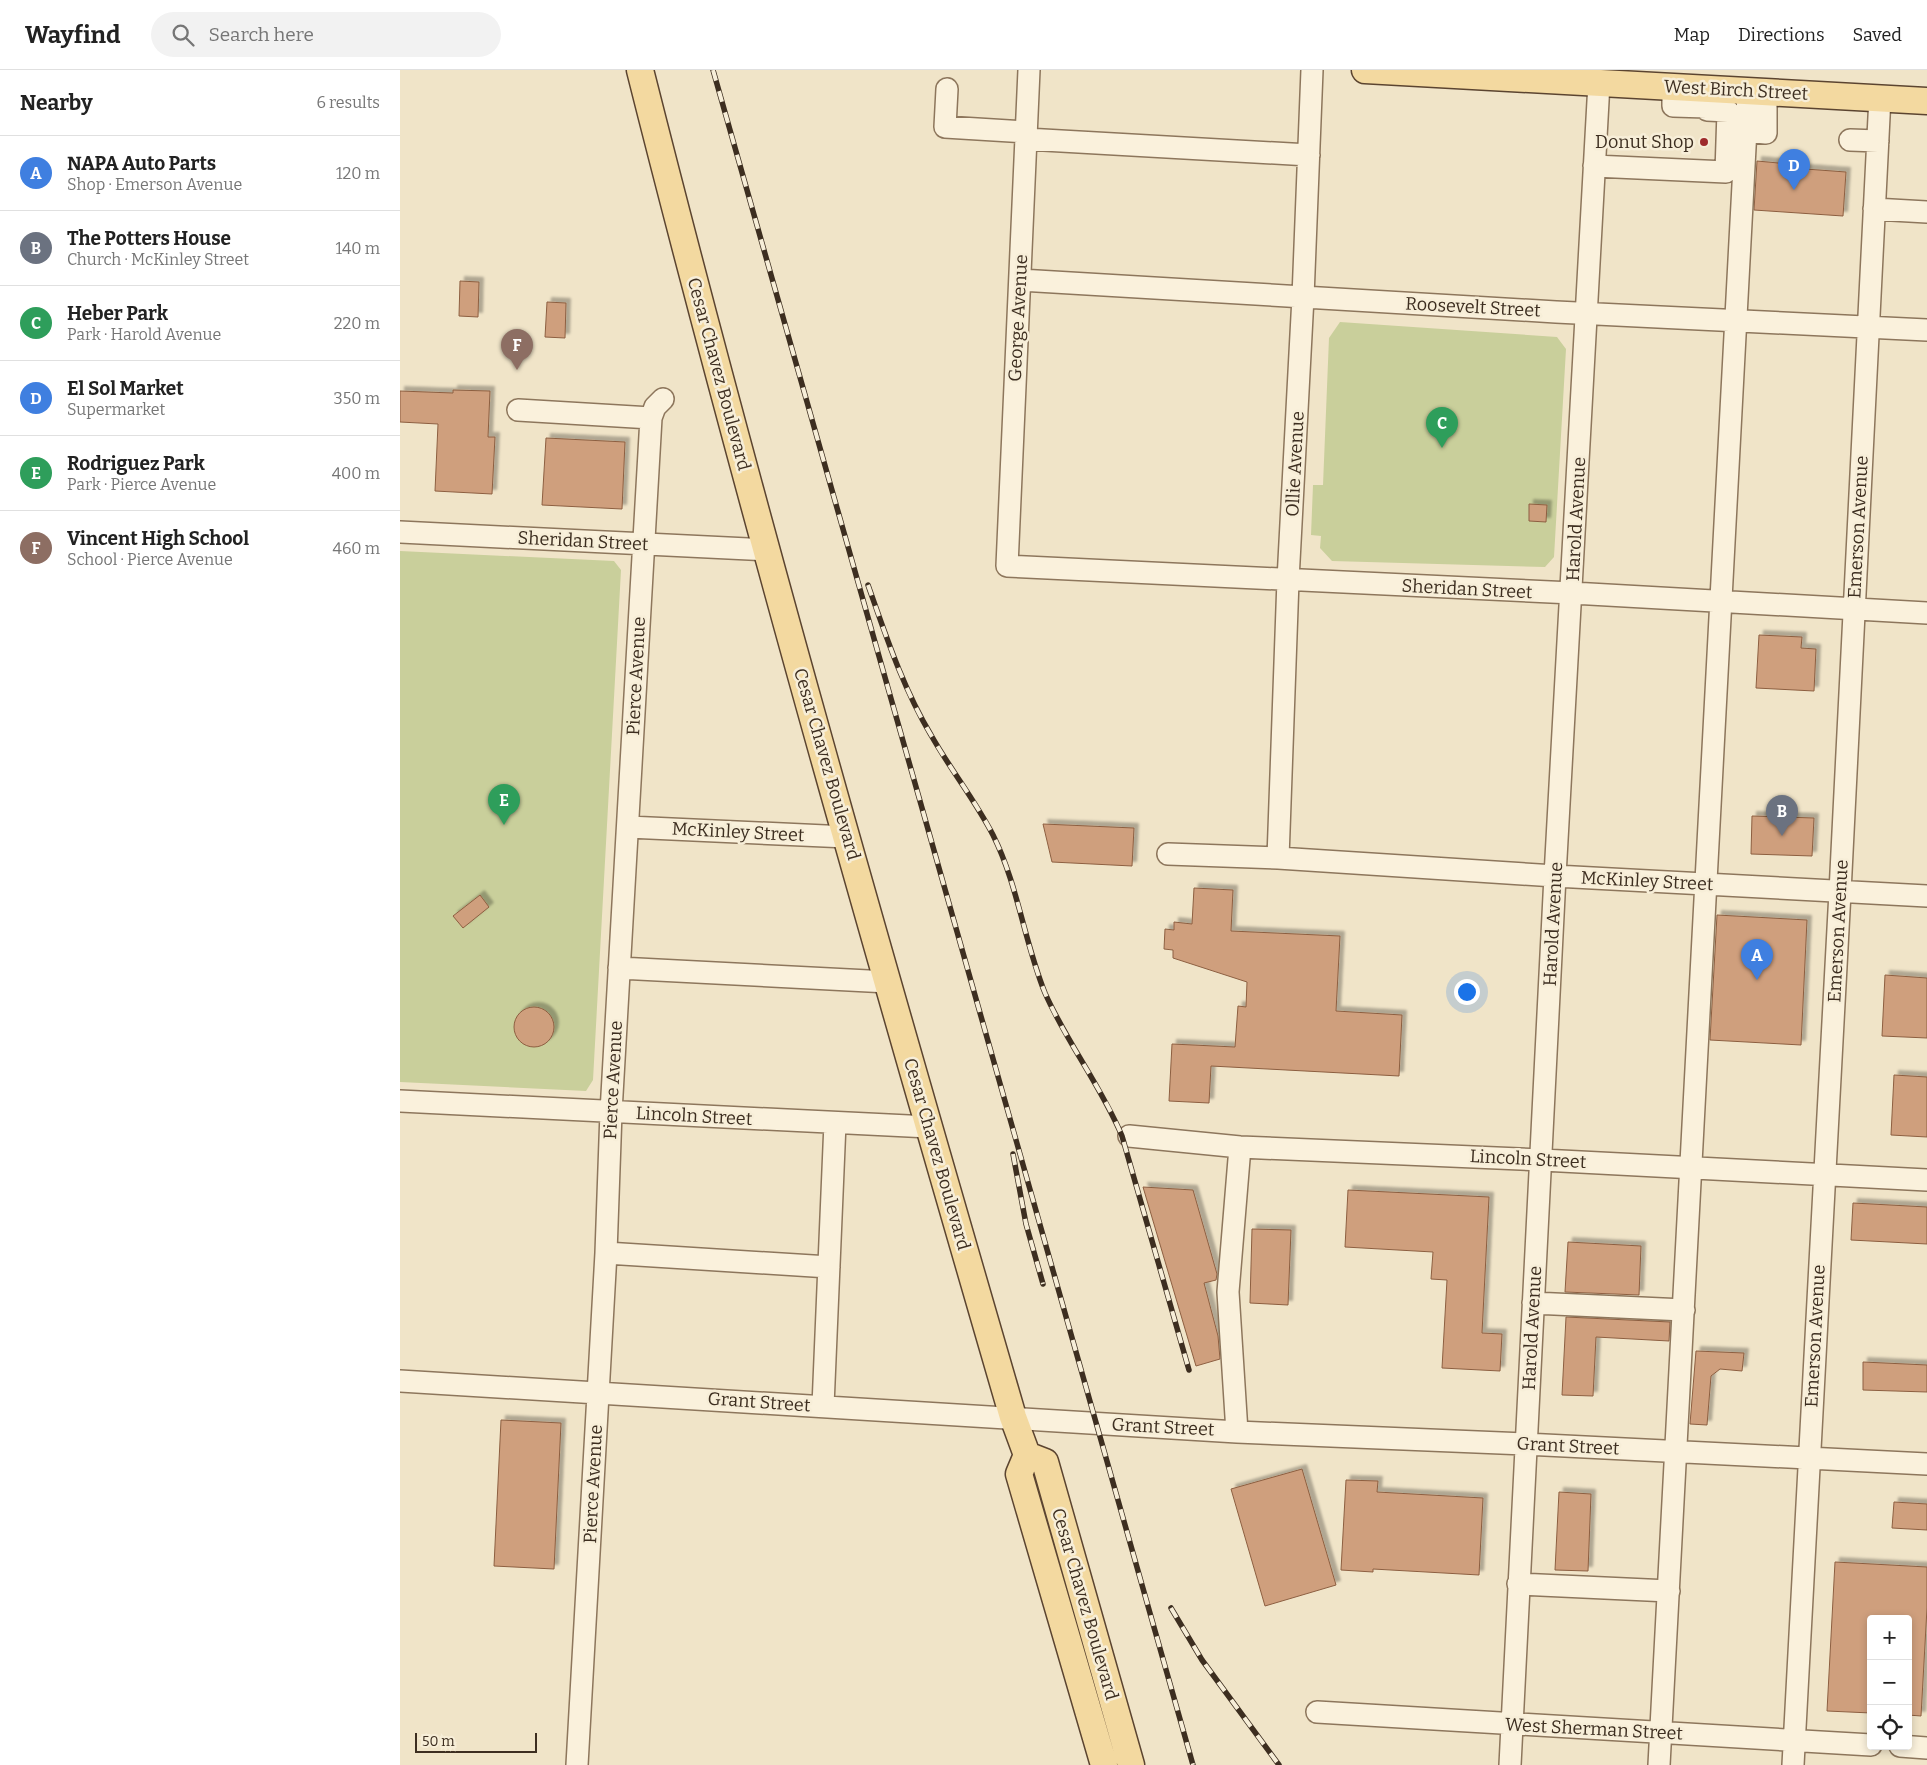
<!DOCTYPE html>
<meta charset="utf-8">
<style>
body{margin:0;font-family:Bitter,serif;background:#f2f2f2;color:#222}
.controls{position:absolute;right:15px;bottom:15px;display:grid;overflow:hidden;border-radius:5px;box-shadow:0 2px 8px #0003}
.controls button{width:45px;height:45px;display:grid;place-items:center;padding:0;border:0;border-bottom:1px solid #e0e0e0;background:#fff;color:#222;font:25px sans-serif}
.scale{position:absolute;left:15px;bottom:12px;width:122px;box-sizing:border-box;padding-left:5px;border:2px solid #3d2e20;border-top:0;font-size:14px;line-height:18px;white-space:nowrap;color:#3d2e20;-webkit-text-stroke:4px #f7eed8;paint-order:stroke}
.you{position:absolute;left:1066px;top:921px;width:18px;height:18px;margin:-12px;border:4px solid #fff;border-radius:50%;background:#1a73e8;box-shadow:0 0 0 8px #1a73e833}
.badge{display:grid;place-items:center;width:32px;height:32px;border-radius:50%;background:#111827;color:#fff;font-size:16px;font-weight:700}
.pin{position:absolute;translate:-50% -41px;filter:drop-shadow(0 1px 2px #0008)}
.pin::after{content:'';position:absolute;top:26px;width:18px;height:15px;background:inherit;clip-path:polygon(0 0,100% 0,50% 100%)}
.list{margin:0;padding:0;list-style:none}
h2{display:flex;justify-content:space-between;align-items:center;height:65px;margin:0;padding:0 20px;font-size:21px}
h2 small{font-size:16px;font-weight:400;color:#767676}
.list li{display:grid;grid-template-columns:32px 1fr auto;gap:15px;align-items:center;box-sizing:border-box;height:75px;padding:0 20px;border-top:1px solid #e0e0e0}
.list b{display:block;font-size:19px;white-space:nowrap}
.list p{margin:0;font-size:16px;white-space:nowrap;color:#767676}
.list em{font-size:16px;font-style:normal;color:#767676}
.icon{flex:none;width:28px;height:28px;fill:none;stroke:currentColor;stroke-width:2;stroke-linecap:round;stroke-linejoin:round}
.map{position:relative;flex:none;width:1527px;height:1695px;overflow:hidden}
header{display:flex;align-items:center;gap:30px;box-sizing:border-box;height:70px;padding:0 25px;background:#fff;border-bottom:1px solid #e0e0e0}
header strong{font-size:24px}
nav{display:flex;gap:28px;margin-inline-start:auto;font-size:18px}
.search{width:350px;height:45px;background:#f2f2f2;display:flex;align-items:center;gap:12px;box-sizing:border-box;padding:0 18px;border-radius:28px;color:#767676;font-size:19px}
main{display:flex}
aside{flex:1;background:#fff}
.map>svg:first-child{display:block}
.green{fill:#c9cf9b}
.building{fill:#cf9f7d;stroke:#8d5f41;filter:url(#shadow)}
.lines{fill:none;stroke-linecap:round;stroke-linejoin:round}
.minor-casing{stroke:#8d765c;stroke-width:24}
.major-casing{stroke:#5b4430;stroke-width:29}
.minor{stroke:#faf1dc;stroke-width:21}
.major{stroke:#f3d9a0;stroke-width:26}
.rail-casing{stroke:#3d2e20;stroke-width:5.5}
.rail{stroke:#f7eed8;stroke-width:4;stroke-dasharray:11;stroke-linecap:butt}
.poi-dot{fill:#9e2a2b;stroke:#f7eed8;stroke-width:2}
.labels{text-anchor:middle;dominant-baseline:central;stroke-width:5;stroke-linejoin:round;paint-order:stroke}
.street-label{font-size:18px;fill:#3d2e20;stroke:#f7eed8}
.poi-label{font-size:18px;fill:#3d2e20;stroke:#f7eed8;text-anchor:end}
</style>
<header>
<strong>Wayfind</strong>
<div class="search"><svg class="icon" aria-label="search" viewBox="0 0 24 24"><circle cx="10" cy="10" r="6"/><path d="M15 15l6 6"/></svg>Search here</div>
<nav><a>Map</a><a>Directions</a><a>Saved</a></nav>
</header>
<main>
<aside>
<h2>Nearby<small>6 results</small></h2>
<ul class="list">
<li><span class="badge" style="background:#3f7fe0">A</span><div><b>NAPA Auto Parts</b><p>Shop · Emerson Avenue</p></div><em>120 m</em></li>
<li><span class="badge" style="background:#6b7280">B</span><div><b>The Potters House</b><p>Church · McKinley Street</p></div><em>140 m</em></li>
<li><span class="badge" style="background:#2e9e5b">C</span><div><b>Heber Park</b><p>Park · Harold Avenue</p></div><em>220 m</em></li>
<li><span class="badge" style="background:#3f7fe0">D</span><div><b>El Sol Market</b><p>Supermarket</p></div><em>350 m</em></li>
<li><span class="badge" style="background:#2e9e5b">E</span><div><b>Rodriguez Park</b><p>Park · Pierce Avenue</p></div><em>400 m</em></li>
<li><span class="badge" style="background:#8d6e63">F</span><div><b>Vincent High School</b><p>School · Pierce Avenue</p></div><em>460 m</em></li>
</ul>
</aside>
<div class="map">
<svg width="1527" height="1695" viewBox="0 0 1527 1695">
<defs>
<filter id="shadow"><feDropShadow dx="4.5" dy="-4.5" stdDeviation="1" flood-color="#0004"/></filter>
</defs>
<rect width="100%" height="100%" fill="#f0e4c8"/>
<path class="green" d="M940,252l217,15 9,12 -12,208 -9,10 -213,-6 -12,-13 1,-12 -10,-1 2,-50h10l6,-147z
M0,481l214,10 7,9 -28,510 -7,11 -186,-9z"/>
<path class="building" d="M1357,91l32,3 3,4 54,4 -3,44 -89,-6z
M60,211l19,1 -1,35 -19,-1z
M147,232l19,1 -1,35 -20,-1z
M53,320l37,1 -2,46h7l-3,57 -57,-3 3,-67 -38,-2v-31l53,2z
M146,368l79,4 -3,67 -80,-4z
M1129,434l18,1 -1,17 -17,-1z
M1359,565l43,2 -1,11 15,1 -2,42 -58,-3z
M1352,746l62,2 -2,38 -61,-2z
M643,754l91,4 -2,38 -80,-4z
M794,818l39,2 -2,41 109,5 -4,75 66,4 -3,61 -188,-10 -2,37 -40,-2 3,-57 63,3 3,-41 8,1 1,-25 -74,-24v-8l-9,-1 1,-20 9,1v-8l18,2z
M80,825l9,12 -26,21 -10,-12z
M1317,845l90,5 -6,125 -91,-5z
M1485,905l42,3v60l-45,-2z
M114 957a20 20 0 1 1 40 0a20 20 0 1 1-40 0Z
M1494,1005l33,2v60l-36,-2z
M743,1117l50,3 24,84 -1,6 -12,3 14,53 2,23 -24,7z
M948,1120l141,7 -7,136 20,1 -2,37 -58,-3 5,-88 -16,-1 2,-27 -88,-5z
M1453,1133l74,4v37l-76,-4z
M852,1159l39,1 -3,75 -38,-2z
M1168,1172l73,4 -2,49 -74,-3z
M1166,1247l104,5 -1,19 -73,-4 -3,59 -31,-1z
M1296,1281l48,2 -2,18 -22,-2 -9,7 -4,49 -17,-1z
M1463,1292l64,3v27l-64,-2z
M101,1350l60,3 -7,146 -60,-3z
M902,1399l34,116 -71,21 -34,-117z
M946,1410l32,1 -1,11 106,6 -4,77 -106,-6v3l-32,-2z
M1159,1422l32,2 -3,77 -33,-1z
M1494,1432l33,2v26l-35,-2z
M1435,1492l92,5v41l-6,108 -13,-1v-96h-37v94l-44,-2z"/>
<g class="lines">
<g class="minor-casing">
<path id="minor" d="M629,0l-22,496 565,27 355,20
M1273,17v19l34,1
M547,19l-2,38 81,5
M1346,61l20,2v-42
M626,69l283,16
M1450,70l28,1
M1194,96l132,6 2,-61 -21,-1 1,-22
M1474,139l53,3
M620,210l536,32 371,18
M118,340l133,8
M0,462l367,18
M228,757l219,10
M768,784l110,4 277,18 372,20
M878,788l10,-278 15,-283 9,-227
M219,898l269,14
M0,1031l529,26
M729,1066l111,11 302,13 385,20
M206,1183l223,14
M1133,1233l151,7
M0,1311l837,51 288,12 402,20
M423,1336l12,-283
M837,1362l-9,-140 12,-145
M1118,1514l151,7
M917,1642l554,33
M1500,1676l27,2
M177,1695l29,-512 5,-141 40,-694 4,-11 8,-8
M1110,1695l45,-889 44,-793
M1259,1695l89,-1674
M1393,1695l47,-873 40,-795"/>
</g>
<g class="major-casing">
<path id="major" d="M240,0c114,452 243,900 373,1347l14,38 -8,19 85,291
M965,0l562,31
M627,1385l18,7 86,303"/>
</g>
<use href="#minor" class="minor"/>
<use href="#major" class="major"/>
<g class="rail-casing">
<path id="rail" d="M313,0l480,1695
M468,515c18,51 35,103 63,150 19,34 44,65 62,100 25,50 31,106 52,158 22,50 56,93 77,143l67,234
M613,1084l13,70 17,60
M771,1538l31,52 77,105"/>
</g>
<use href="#rail" class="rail"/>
</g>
<circle class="poi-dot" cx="1304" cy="72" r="5"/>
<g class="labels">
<g class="street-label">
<text transform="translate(1336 20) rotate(3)">West Birch Street</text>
<text transform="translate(1073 237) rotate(3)">Roosevelt Street</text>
<text transform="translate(618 248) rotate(-87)">George Avenue</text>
<text transform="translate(319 304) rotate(75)">Cesar Chavez Boulevard</text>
<text transform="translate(895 394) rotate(-87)">Ollie Avenue</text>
<text transform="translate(1176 449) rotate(-87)">Harold Avenue</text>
<text transform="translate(1458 457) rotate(-87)">Emerson Avenue</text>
<text transform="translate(183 471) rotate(3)">Sheridan Street</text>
<text transform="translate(1067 519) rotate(3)">Sheridan Street</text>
<text transform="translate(236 606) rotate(-87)">Pierce Avenue</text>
<text transform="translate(427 694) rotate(74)">Cesar Chavez Boulevard</text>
<text transform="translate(338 762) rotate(3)">McKinley Street</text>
<text transform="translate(1247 811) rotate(3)">McKinley Street</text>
<text transform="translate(1153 854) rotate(-87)">Harold Avenue</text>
<text transform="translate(1438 861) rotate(-87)">Emerson Avenue</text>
<text transform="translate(213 1010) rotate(-87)">Pierce Avenue</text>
<text transform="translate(294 1046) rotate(3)">Lincoln Street</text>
<text transform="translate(537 1084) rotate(74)">Cesar Chavez Boulevard</text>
<text transform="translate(1128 1089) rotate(3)">Lincoln Street</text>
<text transform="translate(1132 1258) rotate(-87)">Harold Avenue</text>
<text transform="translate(1415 1266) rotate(-87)">Emerson Avenue</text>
<text transform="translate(359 1332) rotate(4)">Grant Street</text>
<text transform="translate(763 1357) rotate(3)">Grant Street</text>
<text transform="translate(1168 1376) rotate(3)">Grant Street</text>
<text transform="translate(193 1414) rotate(-87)">Pierce Avenue</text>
<text transform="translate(685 1534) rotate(74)">Cesar Chavez Boulevard</text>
<text transform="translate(1194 1659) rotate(3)">West Sherman Street</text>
</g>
<g class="poi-label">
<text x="1294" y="72">Donut Shop</text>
</g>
</g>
</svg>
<div class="controls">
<button>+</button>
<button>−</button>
<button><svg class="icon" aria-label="locate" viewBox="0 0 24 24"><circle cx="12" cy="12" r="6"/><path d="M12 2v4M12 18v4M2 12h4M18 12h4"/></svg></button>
</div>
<div class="scale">50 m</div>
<div class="you"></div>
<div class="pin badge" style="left:1357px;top:910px;background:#3f7fe0">A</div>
<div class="pin badge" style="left:1382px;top:766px;background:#6b7280">B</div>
<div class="pin badge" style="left:1042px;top:378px;background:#2e9e5b">C</div>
<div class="pin badge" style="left:1394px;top:120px;background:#3f7fe0">D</div>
<div class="pin badge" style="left:104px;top:755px;background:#2e9e5b">E</div>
<div class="pin badge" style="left:117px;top:300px;background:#8d6e63">F</div>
</div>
</main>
